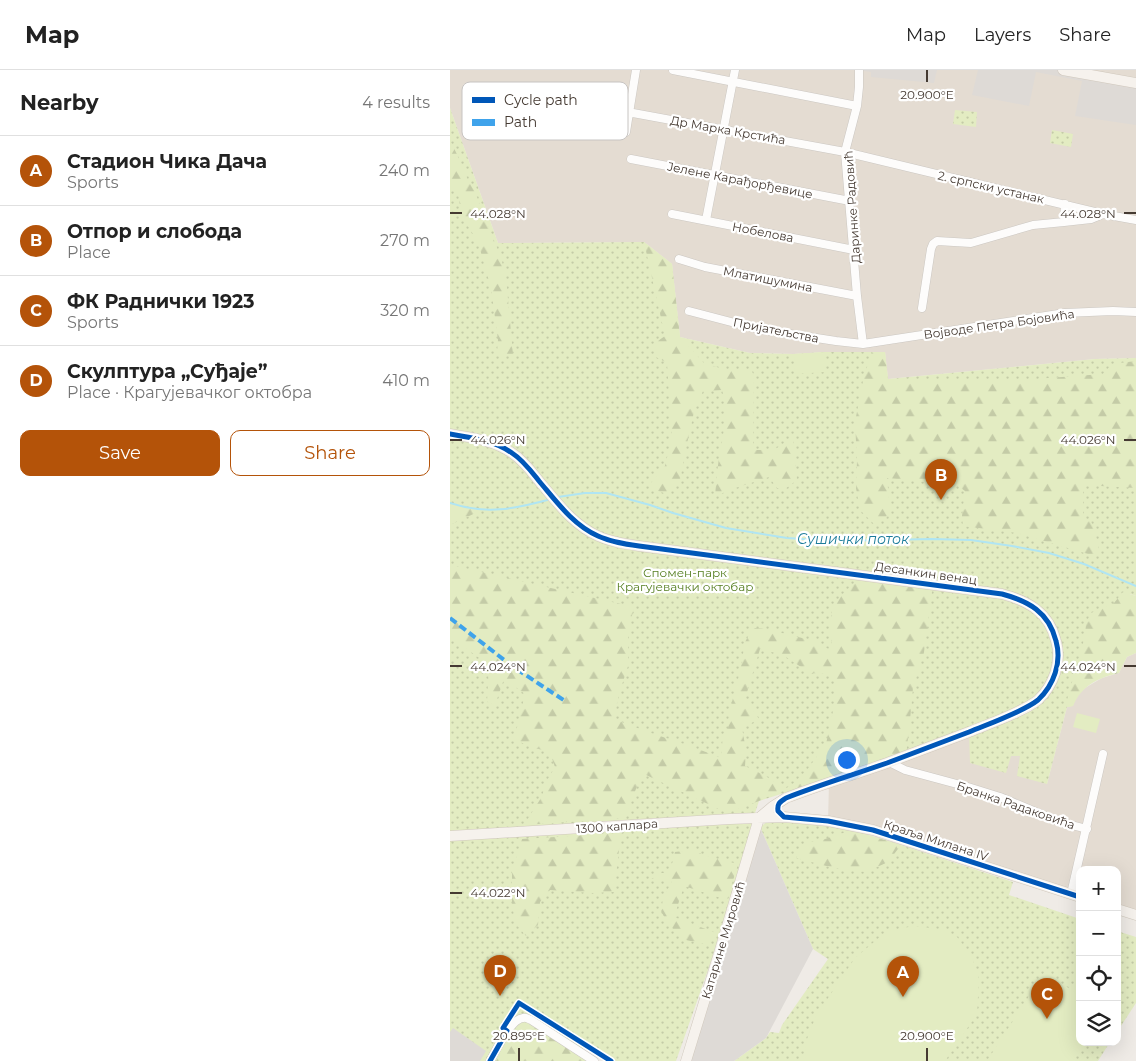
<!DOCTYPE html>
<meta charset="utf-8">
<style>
body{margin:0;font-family:Montserrat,sans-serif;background:#f6f6f6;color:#222}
.controls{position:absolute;right:15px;bottom:15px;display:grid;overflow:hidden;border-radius:10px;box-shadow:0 5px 20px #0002}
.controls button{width:45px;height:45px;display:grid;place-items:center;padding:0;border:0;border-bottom:1px solid #e0e0e0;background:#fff;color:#222;font:25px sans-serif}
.you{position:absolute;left:396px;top:689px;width:18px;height:18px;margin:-12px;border:4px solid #fff;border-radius:50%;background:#1a73e8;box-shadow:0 0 0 8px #1a73e833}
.badge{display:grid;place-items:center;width:32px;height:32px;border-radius:50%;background:#b45309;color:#fff;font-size:16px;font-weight:700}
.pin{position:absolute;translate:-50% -41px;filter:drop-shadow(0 1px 2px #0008)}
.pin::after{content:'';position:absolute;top:26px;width:18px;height:15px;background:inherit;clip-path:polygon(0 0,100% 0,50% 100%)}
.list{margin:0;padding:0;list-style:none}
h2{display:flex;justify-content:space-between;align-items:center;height:65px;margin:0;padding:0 20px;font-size:21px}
h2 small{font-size:16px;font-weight:400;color:#767676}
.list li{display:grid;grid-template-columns:32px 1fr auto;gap:15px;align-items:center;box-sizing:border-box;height:70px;padding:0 20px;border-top:1px solid #e0e0e0}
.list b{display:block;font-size:19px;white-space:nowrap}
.list p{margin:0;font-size:16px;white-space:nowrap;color:#767676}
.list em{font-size:16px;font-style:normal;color:#767676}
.actions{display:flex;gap:10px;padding:15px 20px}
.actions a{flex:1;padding:11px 0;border:1px solid #b45309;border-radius:10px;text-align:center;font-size:18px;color:#b45309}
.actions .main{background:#b45309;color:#fff}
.icon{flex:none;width:28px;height:28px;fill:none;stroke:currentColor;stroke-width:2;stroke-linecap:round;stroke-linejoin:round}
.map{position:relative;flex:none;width:686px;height:991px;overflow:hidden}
header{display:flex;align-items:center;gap:30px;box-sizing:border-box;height:70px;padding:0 25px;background:#fff;border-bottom:1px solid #e0e0e0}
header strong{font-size:24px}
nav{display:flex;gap:28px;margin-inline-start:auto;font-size:18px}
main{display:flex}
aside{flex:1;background:#fff}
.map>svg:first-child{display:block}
.residential{fill:#e4dcd2}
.green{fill:url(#green-dots)}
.forest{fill:url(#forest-firs);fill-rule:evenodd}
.pitch{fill:#e3ecc2}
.parking{fill:#dedad6}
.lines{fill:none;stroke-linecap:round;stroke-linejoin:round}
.stream{stroke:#b0e5f3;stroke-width:2}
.street-casing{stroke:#cbc7c2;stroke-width:9}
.secondary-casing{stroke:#d0c8bd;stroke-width:11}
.street{stroke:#fdfcfb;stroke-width:8}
.secondary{stroke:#f6f2ed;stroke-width:10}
.quiet{stroke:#3fa3eb;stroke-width:4;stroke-dasharray:8 4;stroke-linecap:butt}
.cycleway-casing{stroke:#fff;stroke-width:8}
.cycleway{stroke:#0057b8;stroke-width:5}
.ticks{fill:none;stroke:#453a32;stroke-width:2}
.labels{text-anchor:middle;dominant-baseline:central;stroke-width:4.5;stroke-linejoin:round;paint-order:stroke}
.street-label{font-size:12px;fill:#453a32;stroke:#fff}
.park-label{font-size:12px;fill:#547d1f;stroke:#fff}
.water-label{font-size:14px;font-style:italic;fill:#1c7c9b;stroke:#fff}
.key{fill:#fff;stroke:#c7c4c2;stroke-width:1}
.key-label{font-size:14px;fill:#453a32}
.ticks-label{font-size:12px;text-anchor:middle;fill:#453a32;stroke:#fff;stroke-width:4.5;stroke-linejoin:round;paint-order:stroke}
</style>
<header>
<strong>Map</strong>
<nav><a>Map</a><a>Layers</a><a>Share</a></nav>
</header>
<main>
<aside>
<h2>Nearby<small>4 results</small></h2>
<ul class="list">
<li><span class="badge">A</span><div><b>Стадион Чика Дача</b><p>Sports</p></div><em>240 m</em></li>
<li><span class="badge">B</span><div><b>Отпор и слобода</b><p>Place</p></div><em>270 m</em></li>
<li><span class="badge">C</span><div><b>ФК Раднички 1923</b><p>Sports</p></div><em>320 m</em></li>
<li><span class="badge">D</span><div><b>Скулптура „Суђаје”</b><p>Place · Крагујевачког октобра</p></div><em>410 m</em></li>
</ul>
<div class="actions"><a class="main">Save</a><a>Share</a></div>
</aside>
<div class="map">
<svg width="686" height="991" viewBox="0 0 686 991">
<defs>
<pattern id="green-dots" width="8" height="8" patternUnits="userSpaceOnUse" patternTransform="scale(1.25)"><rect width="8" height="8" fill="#e3ecc2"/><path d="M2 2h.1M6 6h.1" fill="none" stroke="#c4cba7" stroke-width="1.8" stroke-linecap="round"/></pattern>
<pattern id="forest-firs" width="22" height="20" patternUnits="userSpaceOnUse" patternTransform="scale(1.25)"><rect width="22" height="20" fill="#e3ecc2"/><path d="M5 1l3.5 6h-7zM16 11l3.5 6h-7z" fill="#c4cba7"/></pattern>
</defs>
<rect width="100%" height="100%" fill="#efebe6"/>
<path class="residential" d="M0,0h686v288l-41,1 -207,20 -3,-27h-60l-31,2 -44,-1 -70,-16 -8,-73 -28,-22 -146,1 -48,-135z
M686,583v262l-19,-6v-39h-37v27l-252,-76 1,-38 140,-51 42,24 9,-1 27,29 20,-77 6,-2 4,-10 8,-7 17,-10 17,-5 8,-16z"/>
<path class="green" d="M0,38l48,135 146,-1 28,22 8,73 70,16 44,1 31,-2h60l3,27 207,-20 41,-1v238l-6,-2 -22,19 -35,93 -6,1 -20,77 -30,-8 3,-20h-9l-5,17 -36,-10 -1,-31 -64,23 -146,46 -6,18h8l-85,242h-60l-30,-18 -10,18h-126z
M505,40l22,2 -1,15 -23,-3z
M602,60l21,4 -2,13 -21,-4z
M317,752l40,1 45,7 49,15 112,37 -4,13 71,24v123h30l-12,19h-364l32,-23 4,-6 9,1 3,-8 46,-66 -15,-10 -53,-122z
M667,861l19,6v66l-19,29z"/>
<path class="forest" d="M0,71c10,16 14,35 25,51l26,66 5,19 7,78 -16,-1 1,-14 -7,-52 -13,-46 -17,-27 -3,-24 -8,-8z
M194,172l28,22 8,73 24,26 19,6h28l3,7 -1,74h21l19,-13 4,43 -12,9 -8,-1 -8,-11 -40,13 -14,7c1,-13 2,-26 4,-39 4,-22 10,-46 3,-68l-19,1 -9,21 -8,36 -6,32 -13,14 -9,-3 -8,-7 15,-18 7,-29 -5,-74 -11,-6 -4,-12 13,-9z
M422,282h13l3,27h147l68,-5 9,-10 24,-3v127l-53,-3v34h7l5,13 5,22h-12l-71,-21 -54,-7 -1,-10 3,-25 -8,-6 -70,-7 3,31 -3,8 -12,8 -15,-15 -4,-22 1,-27 -2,-39 9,-46z
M0,433l13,4 21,2 -34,16z
M0,494l5,2 179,41 -6,26v33l-9,28 -5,25c35,15 72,24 107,39l2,-24 5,-3 1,-18 11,-41 5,-30 8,-14 13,1 48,12 18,10c0,-13 -4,-30 1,-43 6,-13 20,-23 30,-33l66,14 3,2 -8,61 -11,36 -3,32 -4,36 -112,39 -10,-6 -25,12 -32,12 -83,-39c-9,14 -13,28 -18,44l-102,7 17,-27 7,-19 7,-12 -5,-14 -36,-13 11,-46 -21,-15 -9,26 -8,-3 2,-37 -39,-28zM310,579l23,6 27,18 16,1 9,6 1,17 -10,47 -19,26 -13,13 -9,6 -21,-14 -19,-9 1,-16 -4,-22 17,-9 -14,-20z
M673,522l13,4v57l-9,4 -8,16c-21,5 -37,12 -46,33l-6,1v-7l18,-64 1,-13 5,-10 23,-10z
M402,760l49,15 -13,17 -22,10 -32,-4 -38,-10 10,-15 19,-4z
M171,763l-7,59 -22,1 -42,-3 -10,12 -2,23 -12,11 -10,-12 -4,-19v-34l10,-32z
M241,780l19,7 28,7 -11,36 -43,-14 -10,31 42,16 -7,12 -23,-5 -12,-10 -7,-8 -6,-11 2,-12 10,-20 -24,2 10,-8h9l5,-12 2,-9z
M67,951h14l64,40h-102z"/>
<path class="pitch" d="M375,282l1,20 -31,2 -1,-20z
M627,643l23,6 -4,14 -23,-6z
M464,856l25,3 18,8 15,20 7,22 -2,35 -32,47h-139l-1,-17 11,-28 39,-58 32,-27z
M594,903l36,22v47h6l-13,19h-86z"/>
<path class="parking" d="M408,0h79l-3,13 -63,-6v-5z
M528,0h85l73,13v42l-61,-9 7,-35 -46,-9 -7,34 -57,-11z
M310,757l53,122 -47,89 -32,23h-48z
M3,958l33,23 -6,10h-30v-29z"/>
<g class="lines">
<path class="stream" d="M108,427l27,-4h21l44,12 23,8 53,15 61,10 48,3 97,-2 39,1 41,6 37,7 35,11 52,22
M0,433c36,12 65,6 101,-4"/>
<g class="street-casing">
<path id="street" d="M223,0l184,36
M409,0v17l-2,19 -12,46 12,144 6,48
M179,43l7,-43
M176,62l3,-19h4l212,39 258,62 33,6
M181,89l219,42
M222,144l182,36
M256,150l29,-150
M614,152l27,-3 12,-5
M229,189l26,8 152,29
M472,238l9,-59 2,-5 4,-3 34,2 62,-18 31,-3 1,-18
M239,241l69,18 78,12 27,3 202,-31 48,-2 23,1
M439,692l16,8 63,17 32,10 60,25 27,7
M621,824l32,-140
M40,991c6,-10 20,-42 33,-43 4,-1 5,1 8,2l63,41"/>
</g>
<g class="secondary-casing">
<path id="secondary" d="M613,0l73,13
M0,364c22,4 44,6 62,19 11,7 19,18 27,28 17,20 34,44 59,55 13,6 27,8 41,10l363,48c26,7 47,18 54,47 6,21 -2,44 -18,59 -15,12 -50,24 -69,32 -27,10 -55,21 -82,31 -34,12 -68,22 -101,35l-14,9 -13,11 -39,132 -34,111
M0,766l280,-17 54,-2 44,4 45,9 207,67
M667,839l19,6"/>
</g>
<use href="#street" class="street"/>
<use href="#secondary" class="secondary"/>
<path class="quiet" d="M0,548l62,48 53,35"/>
<g class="cycleway-casing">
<path id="cycleway" d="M0,364c22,4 44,6 62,19 11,7 19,18 27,28 17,20 34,44 59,55 13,6 27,8 41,10l363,48c26,7 47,18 54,47 6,21 -2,44 -18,59 -15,12 -50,24 -69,32 -27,10 -55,21 -82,31 -34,12 -68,22 -101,35 -6,4 -9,5 -8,13l6,6 44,4 45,9 207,67
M40,991l17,-30 -4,-3 16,-25 92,58"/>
</g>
<use href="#cycleway" class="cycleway"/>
</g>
<path class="ticks" d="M477,0v12M0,143h12M674,143h12M0,370h12M674,370h12M0,596h12M674,596h12M0,823h12M69,978v13M477,978v13"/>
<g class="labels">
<g class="street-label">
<text transform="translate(278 60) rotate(10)">Др Марка Крстића</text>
<text transform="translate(290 110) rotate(11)">Јелене Карађорђевице</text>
<text transform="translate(541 117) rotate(13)">2. српски устанак</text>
<text transform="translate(402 137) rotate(-94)">Даринке Радовић</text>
<text transform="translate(313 162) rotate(11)">Нобелова</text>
<text transform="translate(318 209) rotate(11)">Млатишумина</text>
<text transform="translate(549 254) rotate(-8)">Војводе Петра Бојовића</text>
<text transform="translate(326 260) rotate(11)">Пријатељства</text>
<text transform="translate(476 503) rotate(8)">Десанкин венац</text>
<text transform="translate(566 735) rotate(19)">Бранка Радаковића</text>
<text transform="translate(167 756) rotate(-4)">1300 каплара</text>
<text transform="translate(486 770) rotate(18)">Краља Милана IV</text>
<text transform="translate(273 870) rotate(-73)">Катарине Мировић</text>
</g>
<g class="park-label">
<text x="235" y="502">Спомен-парк<tspan x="235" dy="14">Крагујевачки октобар</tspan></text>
</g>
<g class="water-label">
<text x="403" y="469">Сушички поток</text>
</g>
</g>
<rect x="12" y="12" width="166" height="58" rx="8" class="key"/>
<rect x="22" y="27" width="23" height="6" fill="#0057b8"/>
<rect x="22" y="49" width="23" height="7" fill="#3fa3eb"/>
<g class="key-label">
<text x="54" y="35">Cycle path</text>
<text x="54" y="57">Path</text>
</g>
<g class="ticks-label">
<text x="477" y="29">20.900°E</text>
<text x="48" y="148">44.028°N</text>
<text x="638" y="148">44.028°N</text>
<text x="48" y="374">44.026°N</text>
<text x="638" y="374">44.026°N</text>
<text x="48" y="601">44.024°N</text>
<text x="638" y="601">44.024°N</text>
<text x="48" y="827">44.022°N</text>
<text x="69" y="970">20.895°E</text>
<text x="477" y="970">20.900°E</text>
</g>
</svg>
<div class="controls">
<button>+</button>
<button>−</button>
<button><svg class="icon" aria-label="locate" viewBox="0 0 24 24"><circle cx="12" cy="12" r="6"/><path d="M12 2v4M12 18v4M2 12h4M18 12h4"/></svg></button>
<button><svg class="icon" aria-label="layers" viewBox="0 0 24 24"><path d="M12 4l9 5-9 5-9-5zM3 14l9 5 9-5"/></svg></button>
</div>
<div class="you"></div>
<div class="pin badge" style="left:453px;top:927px">A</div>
<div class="pin badge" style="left:491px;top:430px">B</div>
<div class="pin badge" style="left:597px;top:949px">C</div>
<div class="pin badge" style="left:50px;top:926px">D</div>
</div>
</main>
